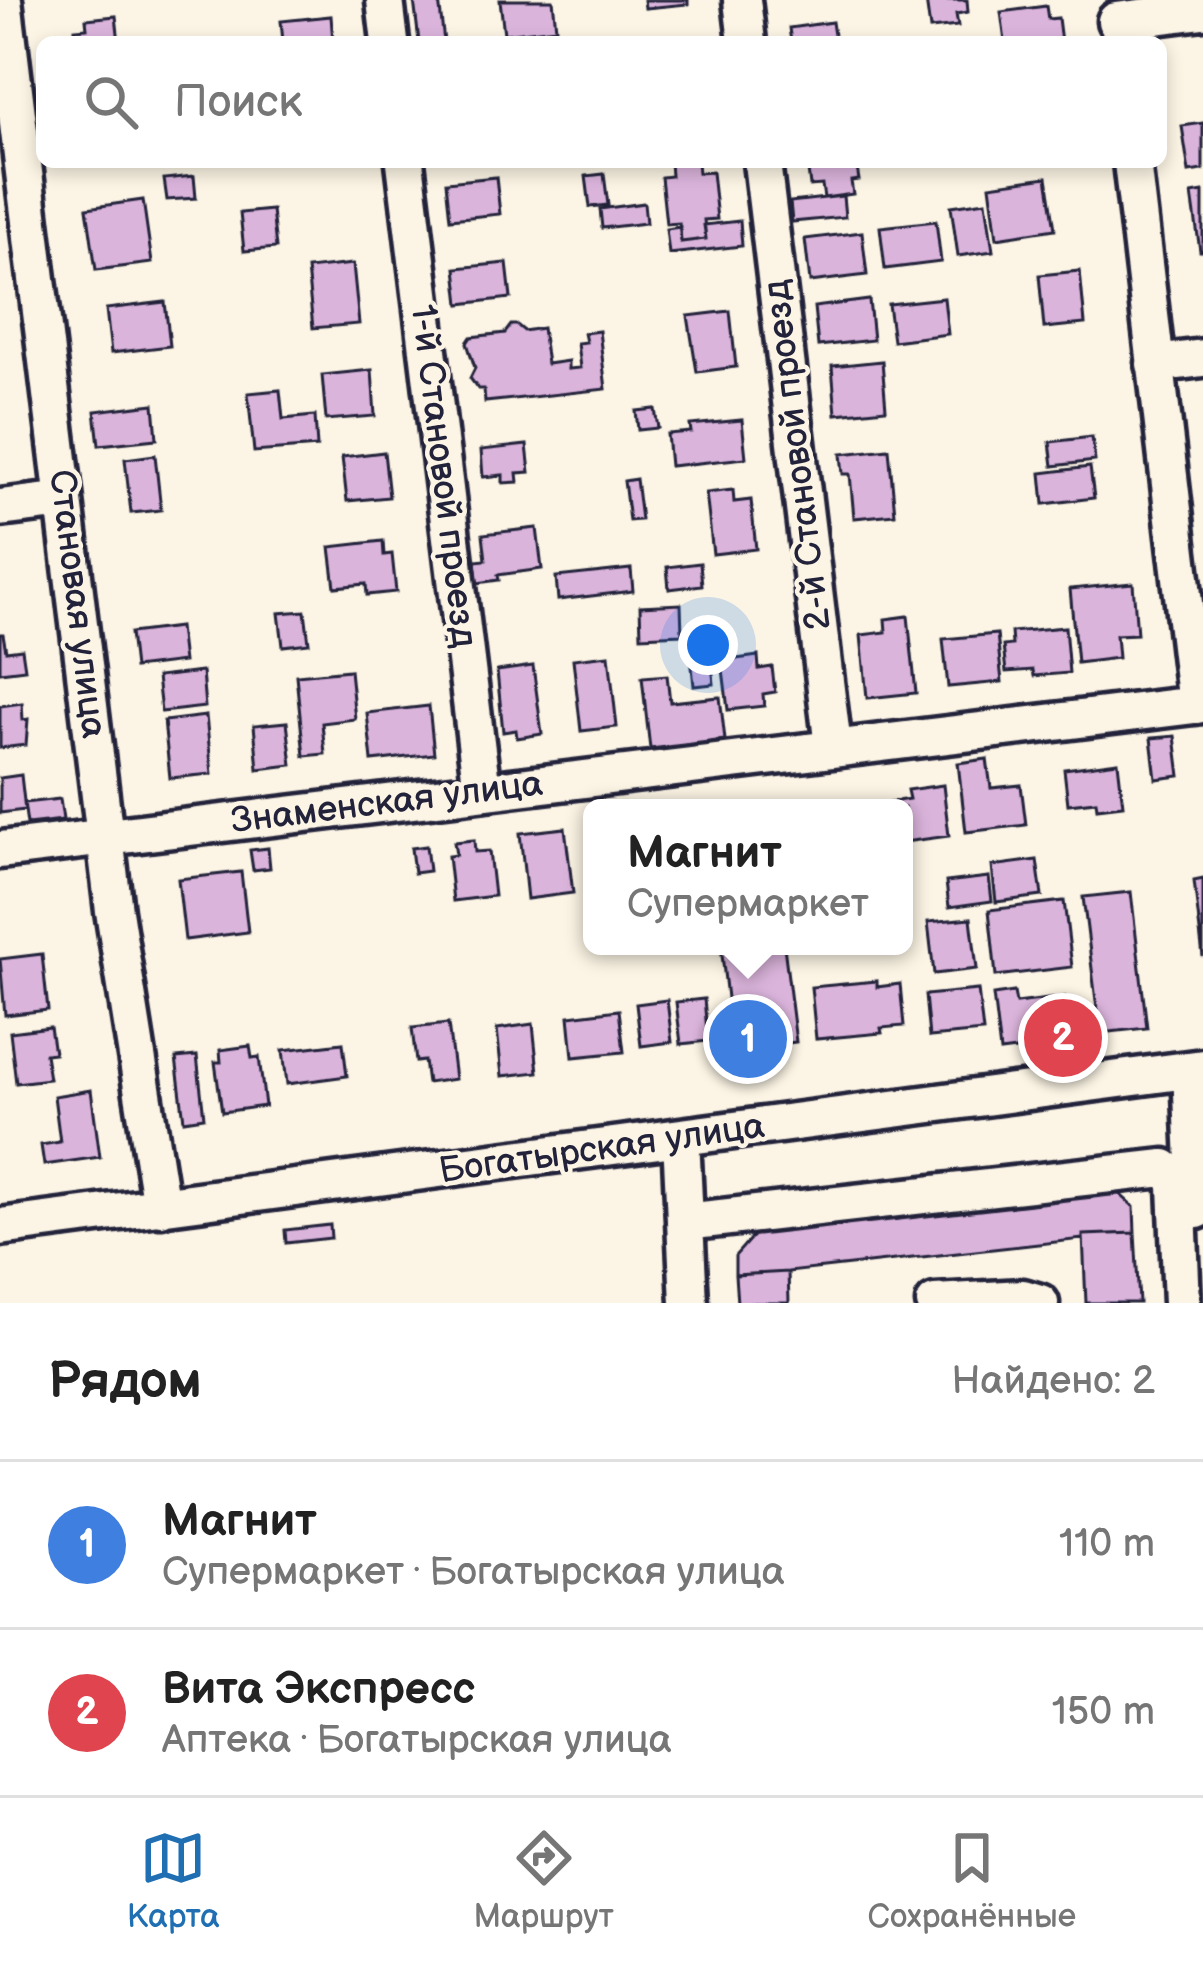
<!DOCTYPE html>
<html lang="ru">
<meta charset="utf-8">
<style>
body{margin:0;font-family:"Balsamiq Sans",sans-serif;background:#f2f2f2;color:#222}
.you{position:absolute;left:708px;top:645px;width:42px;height:42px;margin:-30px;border:9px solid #fff;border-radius:50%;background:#1a73e8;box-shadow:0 0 0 18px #1a73e833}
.badge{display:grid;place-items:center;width:78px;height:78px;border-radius:50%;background:#1f6fb2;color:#fff;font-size:39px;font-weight:700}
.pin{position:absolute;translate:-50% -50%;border:6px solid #fff;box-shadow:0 3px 12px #0006}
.popup{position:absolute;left:583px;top:799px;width:330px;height:156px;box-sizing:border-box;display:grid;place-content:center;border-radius:18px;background:#fff;filter:drop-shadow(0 3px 9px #0005);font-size:39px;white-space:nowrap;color:#767676}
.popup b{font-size:45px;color:#222}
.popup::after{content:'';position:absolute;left:50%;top:100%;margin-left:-24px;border:24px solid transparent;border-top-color:#fff}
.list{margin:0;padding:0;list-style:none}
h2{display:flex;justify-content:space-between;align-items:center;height:156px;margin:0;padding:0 48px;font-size:51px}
h2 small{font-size:39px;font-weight:400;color:#767676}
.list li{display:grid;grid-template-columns:78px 1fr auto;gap:36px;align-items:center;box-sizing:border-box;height:168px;padding:0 48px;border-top:3px solid #e0e0e0}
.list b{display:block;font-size:45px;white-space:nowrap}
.list p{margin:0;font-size:39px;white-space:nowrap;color:#767676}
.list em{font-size:39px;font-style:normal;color:#767676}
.icon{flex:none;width:66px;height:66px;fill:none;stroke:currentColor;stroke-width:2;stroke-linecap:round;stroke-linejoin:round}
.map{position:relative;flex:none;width:1203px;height:1303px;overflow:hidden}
.search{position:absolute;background:#fff;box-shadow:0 6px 18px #0003;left:36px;right:36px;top:36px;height:132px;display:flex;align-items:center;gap:30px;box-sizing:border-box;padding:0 42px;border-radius:18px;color:#767676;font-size:45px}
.sheet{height:492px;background:#fff}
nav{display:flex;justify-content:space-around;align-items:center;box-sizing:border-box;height:168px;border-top:3px solid #e0e0e0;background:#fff;font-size:33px;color:#767676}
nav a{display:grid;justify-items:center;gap:6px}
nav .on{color:#1f6fb2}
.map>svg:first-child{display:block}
.building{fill:#dbb4dc;stroke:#22223b;stroke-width:3}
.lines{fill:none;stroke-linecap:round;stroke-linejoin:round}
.minor-casing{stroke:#22223b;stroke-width:45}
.minor{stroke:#fcf5e5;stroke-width:36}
.labels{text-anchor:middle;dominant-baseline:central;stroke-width:9;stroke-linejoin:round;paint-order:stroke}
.street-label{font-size:36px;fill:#22223b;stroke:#fcf5e5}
</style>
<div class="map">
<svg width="1203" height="1303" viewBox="0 0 1203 1303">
<rect width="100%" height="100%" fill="#fcf5e5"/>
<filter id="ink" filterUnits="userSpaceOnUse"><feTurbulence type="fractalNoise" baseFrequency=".00833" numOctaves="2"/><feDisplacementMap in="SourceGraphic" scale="24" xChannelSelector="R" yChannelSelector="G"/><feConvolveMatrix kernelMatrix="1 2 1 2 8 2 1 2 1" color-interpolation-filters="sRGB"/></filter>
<g filter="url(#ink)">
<path class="building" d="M414,0h25l5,42h-25z
M500,0h53l3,28 -52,6z
M644,0h44v4l-43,4z
M926,0h41l1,12 -12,2 2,12 -28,3z
M1046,6l2,13 10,-1 3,24h-56l-4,-30z
M116,16l3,26h-43l-1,-13 12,-1 -1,-9z
M331,16l2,26h-50l-2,-21z
M832,22l3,20h-44l-2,-14z
M1203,123v47l-14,2 -7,-46z
M670,162h27l1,11 14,-1 5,47 -13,1 2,19 -25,3 -2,-19 -13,1 -5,-47 10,-1z
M807,162h49l3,18 -8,1 2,13 -29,4 -2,-13 -12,1z
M604,174l4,31 -18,2 -4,-31z
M194,176l2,22 -29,2 -3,-21z
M496,177l4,37 -50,5 -4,-37z
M1047,177l8,52 -58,9 -7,-53z
M1203,192v59h-3l-8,-57z
M843,196l2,21 -53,5 -2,-20z
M143,200l9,63 -56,7 -9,-62z
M986,201l7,50 -35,5 -7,-50z
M644,203l2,20 -44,5 -2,-19z
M272,210l4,38 -32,3 -4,-38z
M740,221l2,25 -73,8 -3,-25 14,-2 1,15 25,-3 -2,-14z
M936,221l5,41 -56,7 -5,-42z
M862,232l5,43 -57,7 -5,-43z
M507,263l4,35 -51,6 -4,-36z
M353,264l6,60 -46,4 -6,-59z
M1080,271l5,53 -41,4 -5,-53z
M944,298l4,36 -55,7 -5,-37z
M869,300l4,40 -55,6 -4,-39z
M165,302l5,44 -59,7 -5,-44z
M730,311l6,56 -39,5 -9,-56z
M511,325h6l7,6 18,-3 5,36 21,-3v8l12,-1 -3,-25 9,-1 -2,-9 15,-2 7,58 -121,13 -1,-13h-6l-8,-11 5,-10 -8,-25 4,-6 34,-4z
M882,361l4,48 -50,5 -4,-48z
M372,370l3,46 -49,4 -4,-45z
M280,390l3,29 32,-3 2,31 -63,5 -6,-59z
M154,404l3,35 -58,6 -4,-34z
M655,409l3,19 -20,2 -2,-19z
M742,420l4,38 -76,8 -3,-32 24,-2 -1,-7z
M1092,437l3,24 -42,5 -3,-24z
M527,445l3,27 -13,1 1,9 -15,1v-8l-20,2 -2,-27z
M889,449l6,65 -41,4 -4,-44h-7l-2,-20z
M384,452l5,45 -42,4 -5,-44z
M155,455l6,55 -30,3 -6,-54z
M1090,467l4,31 -50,6 -3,-31z
M636,479l5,41 -12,1 -5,-40z
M733,490l1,12 17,-2 5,49 -43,5 -7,-61z
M537,528l5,41 -44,6 1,5 -22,3 -2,-22 11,-1 -3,-26z
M383,541l1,14 8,-1 4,38 -29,3 -1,-11 -31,3 -5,-40z
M700,563l2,22 -33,4 -2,-22z
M631,569l2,22 -75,9 -2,-23z
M1133,583l4,51 -21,1 2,23 -41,5 -7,-74z
M681,604l1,30 -41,2 -1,-30z
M305,611l4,32 -26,3 -4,-33z
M908,616l8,77 -49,5 -6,-63 25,-3 -1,-13z
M179,627l4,35 -49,6 -4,-35z
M1065,627l4,46 -35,3 -1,-6 -27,2 -3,-26 9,-1 -1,-13z
M0,634h3l3,17 16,-2 3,20 -25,3z
M997,634l5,48 -54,5 -5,-48z
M711,654l3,30 -20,2 -3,-29z
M609,655l8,72 -36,4 -8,-72z
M758,656l1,13 13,-2 3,25 -12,2 1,12 -36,4 -6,-49z
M533,666l9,68 -25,4 -1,-8 -13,2 -6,-61z
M350,670l5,49 -33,4 3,31 -21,2 -8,-81z
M202,672l3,35 -44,5 -4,-35z
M667,675l3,27 50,-5 5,43 -75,9 -8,-72z
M22,703l1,17 5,-1 -2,26 -26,3v-42z
M429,706l5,48 -62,7 -5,-48z
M206,716l6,58 -42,4 -6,-57z
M287,722l5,43 -34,4 -4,-44z
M1175,736l5,40 -24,3 -5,-41z
M987,759l4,29 30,-3 5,40 -60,7 -8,-69z
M1118,762l5,43 -26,3 -1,-7 -28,3 -4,-35z
M21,775l4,35 -25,3v-35z
M943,785l6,51 -45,6v-34h-12l-1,-6 18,-3 -2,-9z
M60,799l3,21 -36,4 -3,-21z
M565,828l8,65 -46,6 -7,-66z
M474,840l1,12 14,-1 5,45 -41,5 -5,-45 8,-1 -2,-13z
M426,846l3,25 -15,2 -3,-25z
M268,848l2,20 -17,2 -3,-20z
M1037,860l5,36 -46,6 -4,-36z
M241,872l7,60 -63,8 -7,-61z
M989,877l3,24 -43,6 -3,-25z
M1203,879v78l-9,-76z
M1131,892l16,136 -47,5 -17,-136z
M1064,901l8,66 -76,9 -7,-66z
M971,918l6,51 -43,5 -6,-52z
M721,946h63l12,96 -63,8z
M42,954l6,56 -43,5 -5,-56z
M877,981v6l23,-3 4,42 -23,2 1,5 -66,6 -5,-52z
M978,990l5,42 -54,5 -4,-42z
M1014,992l2,11 49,-6 5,46 -70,9 -7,-57z
M704,999l4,42 -27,3 -5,-42z
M667,1000l5,42 -31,4 -5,-42z
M619,1010l5,42 -51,5 -4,-41z
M448,1024l7,55 -28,4 -3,-22 -8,1 -4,-34z
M533,1024l5,48 -36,4 -5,-47z
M50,1027l4,26 -9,1 4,25 -33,4 -6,-51z
M343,1043l4,33 -60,8 -4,-34z
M250,1046l2,12 7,-1 6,49 -43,6 -7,-50h6l-1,-12z
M197,1056l7,61 -20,3 -8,-62z
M91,1090l9,67 -56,8 -3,-20 19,-3 -6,-46z
M1113,1188l21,19 1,26 -52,2v4l-295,33 -53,3v-19l23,-26z
M330,1225l1,13 -45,5 -1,-13z
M1135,1233l4,70h-53l-3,-68z
M788,1272l1,31h-52l-2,-28z"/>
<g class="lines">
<g class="minor-casing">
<path id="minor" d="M3,0l111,911 47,296
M385,0l5,42
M742,0l5,42
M1116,21l87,-11
M405,162l77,629
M762,162l71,585
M1132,162l64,543
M1155,364l48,-6
M0,508l64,-8
M0,850l1203,-146
M1191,1070l6,140
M681,1138l8,165
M685,1222l479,-54 10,8 3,10 5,117
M0,1227l1203,-159
M935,1303l88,-5 17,5"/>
</g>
<use href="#minor" class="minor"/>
</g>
</g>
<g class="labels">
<g class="street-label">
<text transform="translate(798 455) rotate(-97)">2-й Становой проезд</text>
<text transform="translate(443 476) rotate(83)">1-й Становой проезд</text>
<text transform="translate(77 604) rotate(83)">Становая улица</text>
<text transform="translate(387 803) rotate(-7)">Знаменская улица</text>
<text transform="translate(602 1149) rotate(-8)">Богатырская улица</text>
</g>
</g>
</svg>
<div class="you"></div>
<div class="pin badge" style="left:748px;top:1039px;background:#3f7fe0">1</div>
<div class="popup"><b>Магнит</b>Супермаркет</div>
<div class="pin badge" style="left:1063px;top:1038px;background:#e0444e">2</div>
<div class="search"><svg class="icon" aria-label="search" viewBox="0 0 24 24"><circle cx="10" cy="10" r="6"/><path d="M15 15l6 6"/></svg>Поиск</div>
</div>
<section class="sheet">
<h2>Рядом<small>Найдено: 2</small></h2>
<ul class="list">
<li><span class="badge" style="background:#3f7fe0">1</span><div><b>Магнит</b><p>Супермаркет · Богатырская улица</p></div><em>110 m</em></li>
<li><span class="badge" style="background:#e0444e">2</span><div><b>Вита Экспресс</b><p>Аптека · Богатырская улица</p></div><em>150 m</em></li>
</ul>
</section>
<nav>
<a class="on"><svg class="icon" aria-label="map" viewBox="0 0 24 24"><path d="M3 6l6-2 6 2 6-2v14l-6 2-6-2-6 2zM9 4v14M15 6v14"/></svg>Карта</a>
<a><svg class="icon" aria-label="directions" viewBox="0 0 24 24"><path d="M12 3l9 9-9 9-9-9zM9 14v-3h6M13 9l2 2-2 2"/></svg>Маршрут</a>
<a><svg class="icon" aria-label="saved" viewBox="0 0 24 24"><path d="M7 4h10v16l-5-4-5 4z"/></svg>Сохранённые</a>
</nav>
